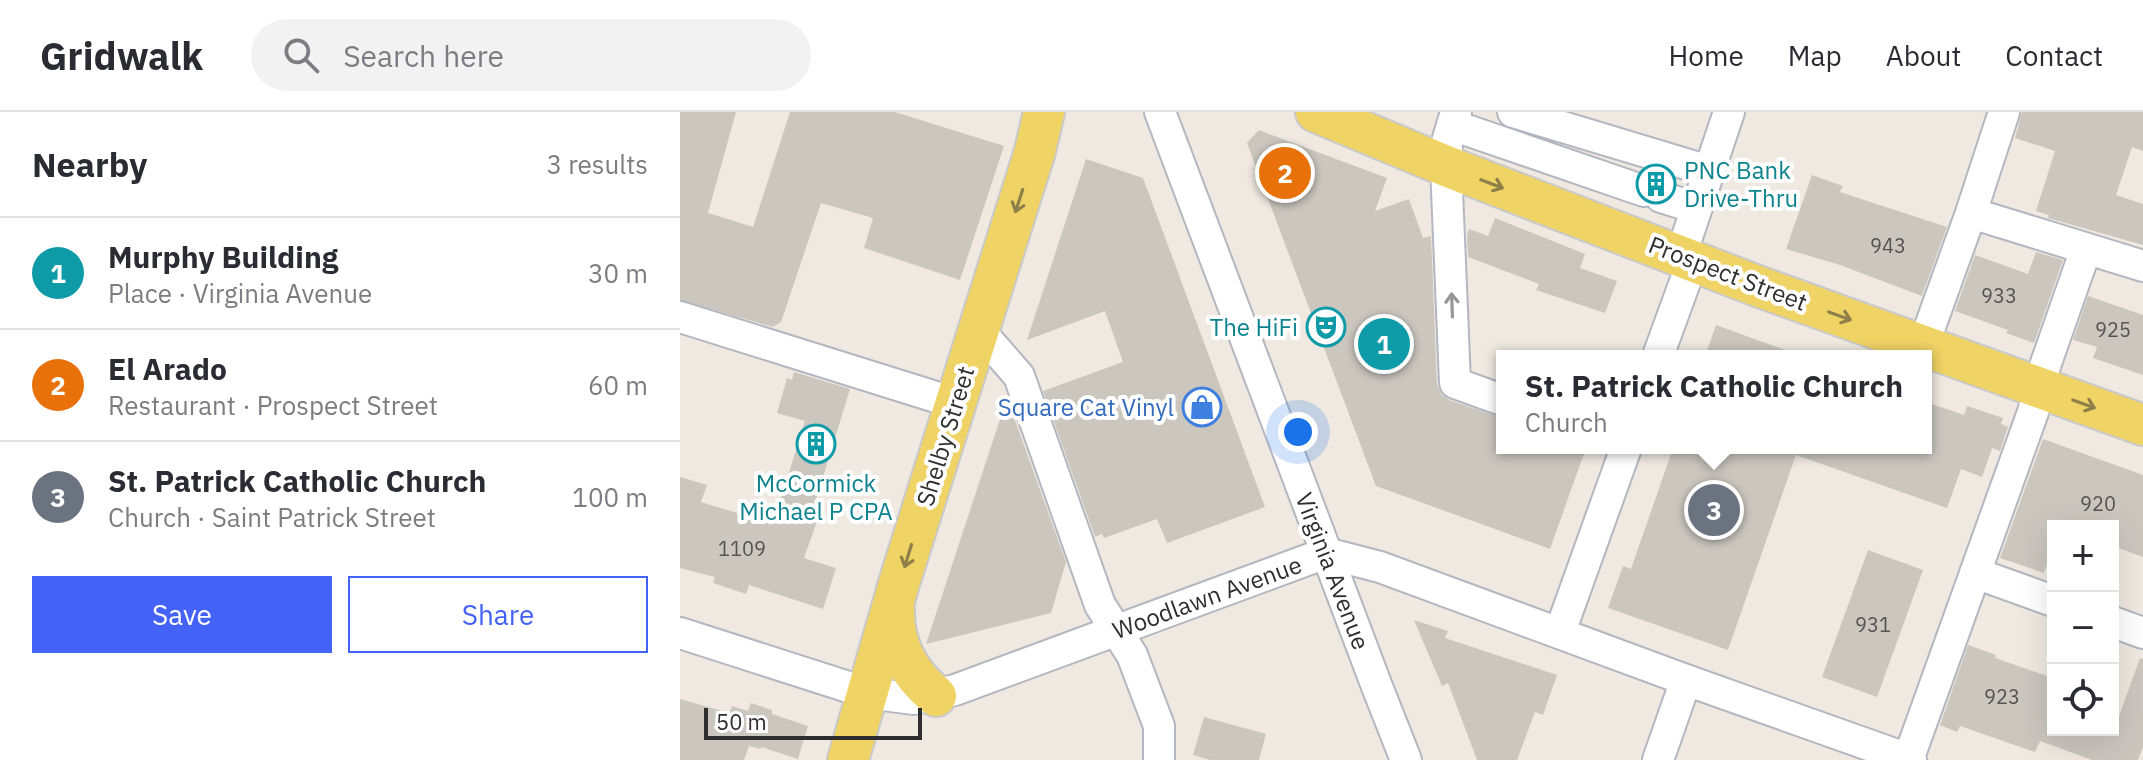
<!DOCTYPE html>
<meta charset="utf-8">
<style>
body{margin:0;font-family:"IBM Plex Sans",sans-serif;background:#f2f2f3;color:#2b2b33}
.controls{position:absolute;right:24px;bottom:24px;display:grid;overflow:hidden;border-radius:0px;box-shadow:0 8px 32px #0002}
.controls button{width:72px;height:72px;display:grid;place-items:center;padding:0;border:0;border-bottom:2px solid #e1e1e2;background:#fff;color:#2b2b33;font:40px sans-serif}
.scale{position:absolute;left:24px;bottom:20px;width:218px;box-sizing:border-box;padding-left:8px;border:4px solid #2e2e2e;border-top:0;font-size:22px;line-height:28px;white-space:nowrap;color:#2e2e2e;-webkit-text-stroke:6px #fff;paint-order:stroke}
.you{position:absolute;left:618px;top:320px;width:28px;height:28px;margin:-20px;border:6px solid #fff;border-radius:50%;background:#1a73e8;box-shadow:0 0 0 12px #1a73e833}
.badge{display:grid;place-items:center;width:52px;height:52px;border-radius:50%;background:#4562f8;color:#fff;font-size:26px;font-weight:700}
.pin{position:absolute;translate:-50% -50%;border:4px solid #fff;box-shadow:0 2px 8px #0006}
.popup{position:absolute;left:816px;top:238px;width:436px;height:104px;box-sizing:border-box;display:grid;place-content:center;border-radius:0px;background:#fff;filter:drop-shadow(0 2px 6px #0005);font-size:26px;white-space:nowrap;color:#7c7c81}
.popup b{font-size:30px;color:#2b2b33}
.popup::after{content:'';position:absolute;left:50%;top:100%;margin-left:-16px;border:16px solid transparent;border-top-color:#fff}
.list{margin:0;padding:0;list-style:none}
h2{display:flex;justify-content:space-between;align-items:center;height:104px;margin:0;padding:0 32px;font-size:34px}
h2 small{font-size:26px;font-weight:400;color:#7c7c81}
.list li{display:grid;grid-template-columns:52px 1fr auto;gap:24px;align-items:center;box-sizing:border-box;height:112px;padding:0 32px;border-top:2px solid #e1e1e2}
.list b{display:block;font-size:30px;white-space:nowrap}
.list p{margin:0;font-size:26px;white-space:nowrap;color:#7c7c81}
.list em{font-size:26px;font-style:normal;color:#7c7c81}
.actions{display:flex;gap:16px;padding:24px 32px}
.actions a{flex:1;padding:18px 0;border:2px solid #4562f8;border-radius:0px;text-align:center;font-size:28px;color:#4562f8}
.actions .main{background:#4562f8;color:#fff}
.icon{flex:none;width:44px;height:44px;fill:none;stroke:currentColor;stroke-width:2;stroke-linecap:round;stroke-linejoin:round}
.map{position:relative;flex:none;width:1463px;height:648px;overflow:hidden}
header{display:flex;align-items:center;gap:48px;box-sizing:border-box;height:112px;padding:0 40px;background:#fff;border-bottom:2px solid #e1e1e2}
header strong{font-size:38px}
nav{display:flex;gap:44px;margin-inline-start:auto;font-size:28px}
.search{width:560px;height:72px;background:#f2f2f3;display:flex;align-items:center;gap:20px;box-sizing:border-box;padding:0 28px;border-radius:44px;color:#7c7c81;font-size:30px}
main{display:flex}
aside{flex:1;background:#fff}
.map>svg:first-child{display:block}
.building{fill:#cbc7bf}
.lines{fill:none;stroke-linecap:round;stroke-linejoin:round}
.minor-tunnel{stroke:#c8c4bd;stroke-width:30;stroke-dasharray:30 15;stroke-linecap:butt}
.minor-casing{stroke:#b4b7c1;stroke-width:34}
.major-casing{stroke:#c9c9c9;stroke-width:44}
.minor{stroke:#fff;stroke-width:30}
.major{stroke:#f0d365;stroke-width:40}
.oneway{stroke:#8f804a}
.oneway2{stroke:#969696}
.labels{text-anchor:middle;dominant-baseline:central;stroke-width:8;stroke-linejoin:round;paint-order:stroke}
.number-label{font-size:20px;fill:#555452}
.culture-label{font-size:24px;fill:#0d838f;stroke:#fff;text-anchor:start}
.street-label{font-size:24px;fill:#2e2e2e;stroke:#fff}
.shop-label{font-size:24px;fill:#366cbe;stroke:#fff;text-anchor:end}
</style>
<header>
<strong>Gridwalk</strong>
<div class="search"><svg class="icon" aria-label="search" viewBox="0 0 24 24"><circle cx="10" cy="10" r="6"/><path d="M15 15l6 6"/></svg>Search here</div>
<nav><a>Home</a><a>Map</a><a>About</a><a>Contact</a></nav>
</header>
<main>
<aside>
<h2>Nearby<small>3 results</small></h2>
<ul class="list">
<li><span class="badge" style="background:#0f9aa8">1</span><div><b>Murphy Building</b><p>Place · Virginia Avenue</p></div><em>30 m</em></li>
<li><span class="badge" style="background:#e8710a">2</span><div><b>El Arado</b><p>Restaurant · Prospect Street</p></div><em>60 m</em></li>
<li><span class="badge" style="background:#6b7280">3</span><div><b>St. Patrick Catholic Church</b><p>Church · Saint Patrick Street</p></div><em>100 m</em></li>
</ul>
<div class="actions"><a class="main">Save</a><a>Share</a></div>
</aside>
<div class="map">
<svg width="1463" height="648" viewBox="0 0 1463 648">
<rect width="100%" height="100%" fill="#efe9e1"/>
<path class="building" d="M0,0h56l-28,101 45,14 37,-115h105l109,34 -44,134 -96,-32 9,-30 -52,-15 -40,119 -8,5 -93,-27z
M1342,0h121v39l-11,-4 -16,48 27,9v41l-95,-27 1,-3 -13,-4 19,-60 -40,-13z
M579,18l128,48 -12,33 34,-12 14,39 8,-2 6,148 4,10 8,6 53,18v30h84l-36,101 -174,-63 -129,-343z
M406,47l57,19 122,329 -98,36 -10,-24 -53,19 -2,-4 -7,3 -52,-146 80,-29 -18,-51 -78,29z
M1132,63l31,11 -3,6 107,35 -25,69 -82,-31 -54,-16z
M815,106l90,36 -5,14 37,13 -12,32 -69,-23 3,-6 -71,-27 -1,-22 2,-6 19,7z
M1356,140l27,8 -29,83 -28,-10 2,-3 -53,-19 20,-56 53,19z
M1408,184l55,19v60l-50,-17 4,-11 -24,-7z
M1036,213l77,28v3h-88z
M114,260l56,17 -35,114 1,21 -12,34 32,10 -13,41 -74,-24 -3,9 -33,-11 2,-6 -35,-9v-91l27,8 -6,17 72,22 32,-103 -28,-8 10,-35 5,2z
M327,286l59,164 -15,51 -125,31z
M1246,290l38,13 3,-9 36,12 -2,6 7,3 -8,24 -8,-3 -10,29 -21,-8 -14,39 -151,-53 -68,195 -120,-42 15,-42 8,3 42,-121h104l9,3 1,-3h139z
M1363,327l100,36v82l-30,-11v-20h-60v21l-9,26 -44,-15z
M1188,438l55,20 -46,127 -55,-20z
M734,508l34,11 -3,7 112,37 -14,40 -8,-3 -18,48h-40l-29,-77 -6,3z
M1288,533l28,10 -1,3 58,20v52h61l26,-72 3,1v88l-5,13h-46l-52,-19 -5,11 -75,-26 -3,6 -17,-7z
M0,587l49,14 3,-7 16,5 3,-8 21,7v4l36,12 -10,33 -37,-12v2l-12,-3 -5,14h-64z
M524,605l62,17 -7,26h-49l-17,-5z"/>
<g class="lines">
<path class="minor-tunnel" d="M970,60l18,5"/>
<g class="minor-casing">
<path id="minor" d="M480,0l216,572 30,76
M776,0l-9,30 -1,24 9,217 47,17
M833,0l196,59
M772,13l192,66
M981,85l35,11
M1291,101l172,53
M1001,143l48,-143
M0,205l275,86
M298,217l41,47 81,229 32,50 27,71v34
M1243,234l48,-133 33,-101
M978,244l35,-96
M1295,461l78,28
M1433,510l30,11
M880,520l66,-184
M0,521l187,60 47,6 41,-9 371,-137 54,14 306,113 225,80
M978,648l28,-80
M1228,648l125,-348 12,-46 41,-117"/>
</g>
<g class="major-casing">
<path id="major" d="M636,0l130,54 314,121 383,138
M214,497c-1,36 14,64 42,87
M168,648l52,-180 135,-429 9,-39"/>
</g>
<use href="#minor" class="minor"/>
<use href="#major" class="major"/>
</g>
<defs><path id="oneway-shaft" d="M-6 0H5M1.5-3L5.5 0L1.5 3" fill="none" stroke-width="1.6" stroke-linecap="round" stroke-linejoin="round" transform="scale(2)"/></defs>
<g class="oneway">
<use href="#oneway-shaft" transform="translate(812 72) rotate(21)"/>
<use href="#oneway-shaft" transform="translate(339 89) rotate(108)"/>
<use href="#oneway-shaft" transform="translate(1160 204) rotate(20)"/>
<use href="#oneway-shaft" transform="translate(1404 292) rotate(20)"/>
<use href="#oneway-shaft" transform="translate(228 444) rotate(107)"/>
</g>
<use class="oneway2" href="#oneway-shaft" transform="translate(772 193) rotate(-92)"/>
<defs>
<g id="building-ring" transform="scale(2)"><circle r="9.5" fill="#fff" stroke="#0f9aa8" stroke-width="1.5"/><path d="M-4-6H4V6H1V3H-1V6H-4ZM-2.5-4.3h1.7v1.8h-1.7ZM.8-4.3h1.7v1.8H.8ZM-2.5-1h1.7V.8h-1.7ZM.8-1h1.7V.8H.8Z" fill="#0f9aa8"/></g>
<g id="theatre-ring" transform="scale(2)"><circle r="9.5" fill="#fff" stroke="#0f9aa8" stroke-width="1.5"/><path d="M-5-5.5Q0-4 5-5.5V0Q5 5 0 6Q-5 5-5 0ZM-3.3-2.5H-1v1.5H-3.3ZM1-2.5H3.3v1.5H1ZM-2.8 1Q0 5.5 2.8 1Z" fill="#0f9aa8"/></g>
<g id="shop-ring" transform="scale(2)"><circle r="9.5" fill="#fff" stroke="#3f7fe0" stroke-width="1.5"/><path d="M-5-2.5h2.3a2.7 3.5 0 0 1 5.4 0H5L5.5 6h-11ZM-1.5-2.5h3a1.5 2.3 0 0 0-3 0Z" fill="#3f7fe0"/></g>
</defs>
<g fill-rule="evenodd">
<use href="#building-ring" x="976" y="72"/>
<use href="#theatre-ring" x="646" y="215"/>
<use href="#shop-ring" x="522" y="295"/>
<use href="#building-ring" x="136" y="332"/>
</g>
<g class="labels">
<g class="number-label">
<text x="1208" y="133">943</text>
<text x="1319" y="183">933</text>
<text x="1433" y="217">925</text>
<text x="1418" y="391">920</text>
<text x="62" y="436">1109</text>
<text x="1193" y="512">931</text>
<text x="1322" y="584">923</text>
</g>
<g class="culture-label">
<text x="1004" y="58">PNC Bank<tspan x="1004" dy="28">Drive-Thru</tspan></text>
<text x="618" y="215" text-anchor="end">The HiFi</text>
<text x="136" y="371" text-anchor="middle">McCormick<tspan x="136" dy="28">Michael P CPA</tspan></text>
</g>
<g class="street-label">
<text transform="translate(1048 161) rotate(21)">Prospect Street</text>
<text transform="translate(265 324) rotate(-73)">Shelby Street</text>
<text transform="translate(653 459) rotate(69)">Virginia Avenue</text>
<text transform="translate(527 485) rotate(-20)">Woodlawn Avenue</text>
</g>
<g class="shop-label">
<text x="494" y="295">Square Cat Vinyl</text>
</g>
</g>
</svg>
<div class="controls">
<button>+</button>
<button>−</button>
<button><svg class="icon" aria-label="locate" viewBox="0 0 24 24"><circle cx="12" cy="12" r="6"/><path d="M12 2v4M12 18v4M2 12h4M18 12h4"/></svg></button>
</div>
<div class="scale">50 m</div>
<div class="you"></div>
<div class="pin badge" style="left:704px;top:232px;background:#0f9aa8">1</div>
<div class="pin badge" style="left:605px;top:61px;background:#e8710a">2</div>
<div class="pin badge" style="left:1034px;top:398px;background:#6b7280">3</div>
<div class="popup"><b>St. Patrick Catholic Church</b>Church</div>
</div>
</main>
